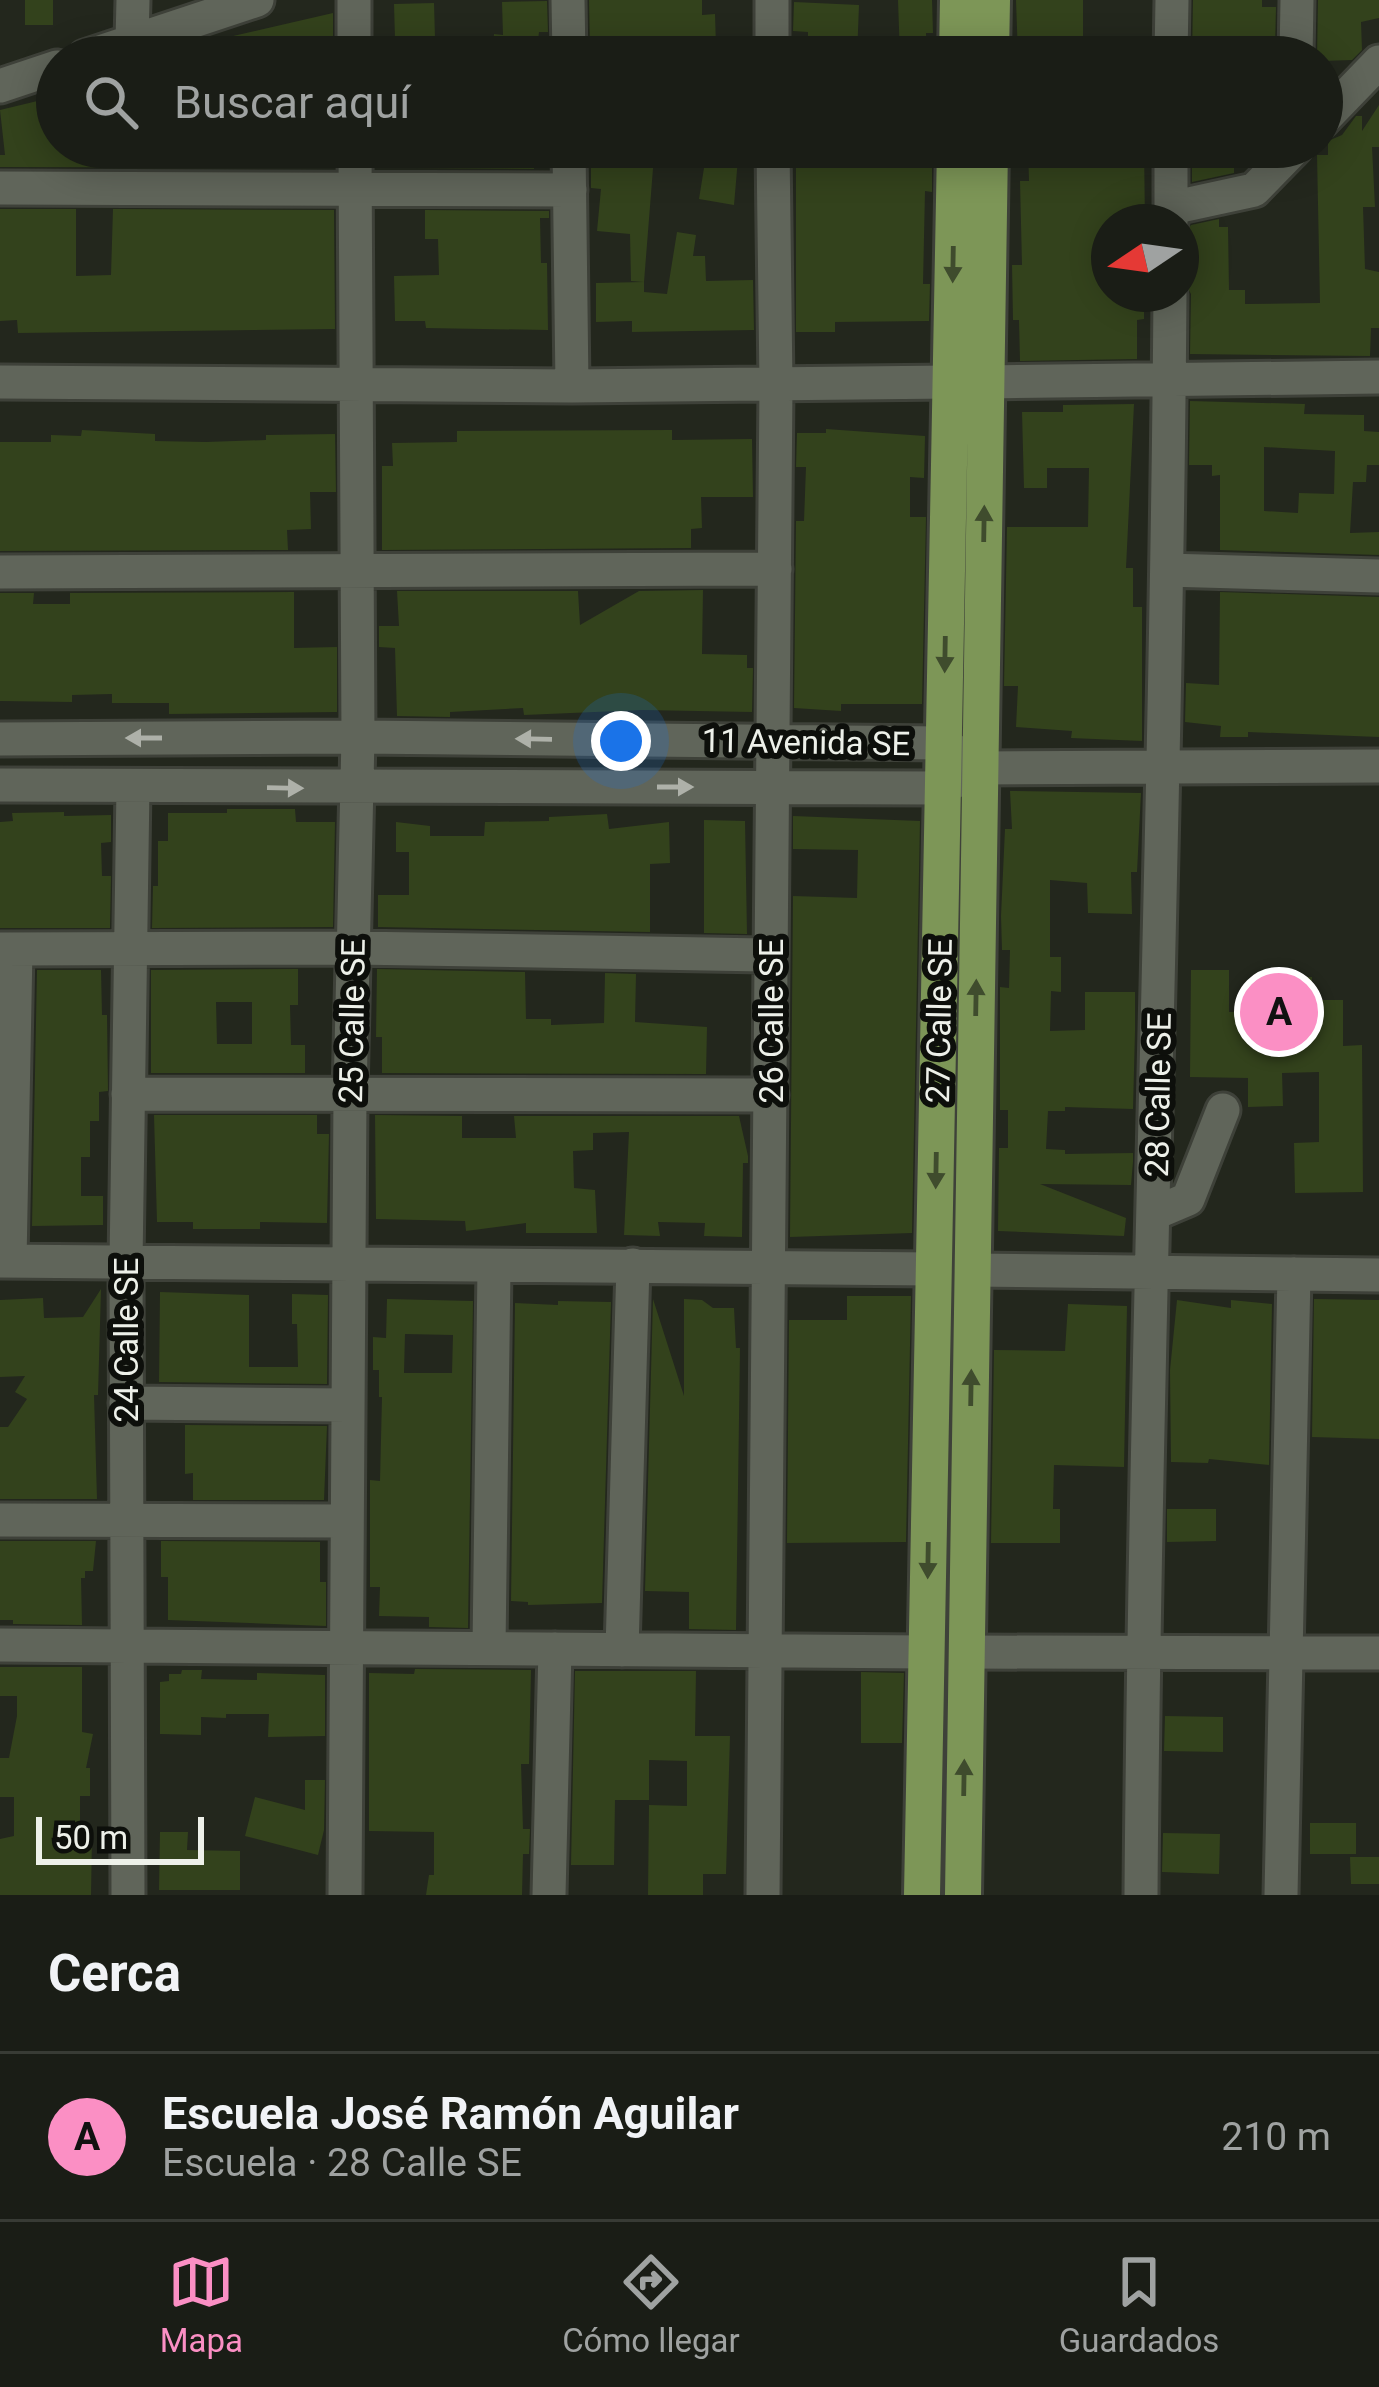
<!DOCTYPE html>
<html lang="es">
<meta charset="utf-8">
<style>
body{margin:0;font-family:Roboto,sans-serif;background:#272a23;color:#f1f3f6}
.compass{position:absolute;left:1091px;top:204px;width:108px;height:108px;border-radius:50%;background:#1a1d16;box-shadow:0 6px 30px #0003;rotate:257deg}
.scale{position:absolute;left:36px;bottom:30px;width:168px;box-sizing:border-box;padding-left:12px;border:6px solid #edf0e9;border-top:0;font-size:33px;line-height:42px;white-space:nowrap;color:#edf0e9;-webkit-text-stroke:9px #0d0f0b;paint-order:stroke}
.you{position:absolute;left:621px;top:741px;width:42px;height:42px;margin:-30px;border:9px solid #fff;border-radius:50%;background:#1a73e8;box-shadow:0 0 0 18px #1a73e833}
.badge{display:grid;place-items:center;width:78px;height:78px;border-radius:50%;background:#fb8fc4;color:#111;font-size:39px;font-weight:700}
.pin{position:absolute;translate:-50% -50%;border:6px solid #fff;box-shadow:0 3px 12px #0006}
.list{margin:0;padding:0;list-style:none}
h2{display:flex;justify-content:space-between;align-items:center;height:156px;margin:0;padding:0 48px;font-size:51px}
h2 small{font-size:39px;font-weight:400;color:#9fa2a1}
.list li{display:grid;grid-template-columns:78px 1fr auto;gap:36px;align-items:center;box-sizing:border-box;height:168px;padding:0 48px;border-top:3px solid #383b35}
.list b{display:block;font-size:45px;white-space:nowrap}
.list p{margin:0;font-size:39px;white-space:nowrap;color:#9fa2a1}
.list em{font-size:39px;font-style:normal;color:#9fa2a1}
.icon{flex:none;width:66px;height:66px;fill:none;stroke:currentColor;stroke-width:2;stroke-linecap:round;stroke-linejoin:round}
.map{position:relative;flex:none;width:1379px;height:1895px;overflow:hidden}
.search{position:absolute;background:#1a1d16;box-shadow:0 6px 30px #0003;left:36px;right:36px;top:36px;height:132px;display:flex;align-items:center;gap:30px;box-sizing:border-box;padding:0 42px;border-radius:66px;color:#9fa2a1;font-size:45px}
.sheet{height:324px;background:#1a1d16}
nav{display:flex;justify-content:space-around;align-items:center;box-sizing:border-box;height:168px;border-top:3px solid #383b35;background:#1a1d16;font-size:33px;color:#9fa2a1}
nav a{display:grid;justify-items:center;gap:6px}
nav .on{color:#fb8fc4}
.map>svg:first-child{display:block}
.building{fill:#33421c;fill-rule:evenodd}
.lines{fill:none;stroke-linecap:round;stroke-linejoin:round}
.minor-casing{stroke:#3e4139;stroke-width:39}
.major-casing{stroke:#3e4139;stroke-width:42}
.minor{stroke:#60655a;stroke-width:33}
.major{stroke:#7d9657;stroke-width:36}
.oneway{fill:#3f4c2d}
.oneway2{fill:#aeb1a9}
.labels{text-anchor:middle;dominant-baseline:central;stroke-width:12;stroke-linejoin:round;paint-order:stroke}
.street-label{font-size:33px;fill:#edf0e9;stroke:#0d0f0b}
</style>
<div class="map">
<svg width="1379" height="1895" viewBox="0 0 1379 1895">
<rect width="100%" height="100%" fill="#23271d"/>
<path class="building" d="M25,0h28v25h-28z
M589,0h113v15l13,-1 1,32 -126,5z
M898,0h34l1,33h-7l1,24h-27z
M1016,0h67v41l61,-1 1,17h-127z
M1193,0h69v7h14l-1,42h-38v8h-45z
M1318,0h61v18l-18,4 1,28 -10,10 -30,1 -5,-4z
M547,1l1,31h-9l-3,25h-44l2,-23 9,1 -1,-33z
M794,2l65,3 -2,52h-49v-25l-15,-1z
M434,3l1,35h12v19h-60l-1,-18h9l-1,-35z
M333,13v34l-34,10h-126l-1,-7z
M54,97l3,50h277v21l-334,-1v-12h5l-5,-45z
M1379,105v42h-7l3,60h-12l2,62 14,3v56h-8l-1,28 -180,-2 1,-60 -10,-18v-36l10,-15 28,-6v8h9l1,63h16v14l75,-1 -3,-148h11v-14l14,-6 14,-19h6v15z
M413,147h120l1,22 -121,-1z
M591,147h50l-1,8 14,1 -10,126 -13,-1 -1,-47 -33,-3 4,-42 -10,-1z
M691,147h48l-5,58 -35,-6 5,-31 -16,-3z
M796,147h68v14h68v31l-7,-1 -2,93h7l-1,37 -94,1v10h-39z
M1028,147h116l1,75h-36v72h35v25l-7,1v39l-117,2 -1,-41h-6l-1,-55h10l-2,-84h9z
M1199,147h35v26l-42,9v-14h7z
M0,209h76v67l35,-1 2,-66 221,1 1,119 -317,4 -1,-13 -17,1z
M425,210l124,1v7h-9l1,45h6l1,67 -122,-2 -1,-7h-30l-1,-45 45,-1 -1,-36h-13z
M677,232l19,3 -3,21h12l1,25 47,-1 1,50 -122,2v-11l-36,1v-39l48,-1v10l23,2z
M1190,401l115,3 -1,10 60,1v16l15,1v33h-12l-1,17h-13l-3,51 29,-1v23l-159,-5v-75l-8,1v-11h-23zM1264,447l71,4 -1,43 -35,-1 -1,20 -34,-2z
M1134,404l-8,164h7v39h9v134l-71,-3 1,-7 -56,-4 2,-41h-14l3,-159h81l1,-59h-42v20h-23l-2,-76h41v-7z
M826,429l99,7 -1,42 -14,-1v40h16l-4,187h-81v7l-47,-3 2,-187h8l2,-54h-10l1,-34h29z
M82,430l73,4v7l51,1 60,-2v-5l69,-1 1,58h-26l1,37 -24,1 1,20 -288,1v-109h51v-7l30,1z
M672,430v10l80,-1 1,58h-52l1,31 -11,1v19l-309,2v-84h11l-1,-23 65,-1v-11z
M703,590l-1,64 45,1v13h6l-1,44 -110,-2 -118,5 -1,-7 -73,4v5l-53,-1 -2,-68 -16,-1v-21h20l-2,-35h181l2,34 59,-34z
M294,592v56l43,-1v65l-168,2v-11h-57v-9l-40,1v7l-72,-1v-108h34l-1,11h37v-11z
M1220,592l159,5v140l-131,-5v5h-28l1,-11 -36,-4 1,-39 33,2z
M1010,791l131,2 -4,79h-6l1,42 -44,-1 -1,-30 -37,-3v77h11v35l-10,-1 -1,40 35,-1v-38h50v39l-2,78 -68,-2v4h-17l-2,38 19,1v4l68,-1v9l-2,23 -91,-1 86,34 -2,18 -126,-5 1,-83h9v-38h-8v-123l9,1 1,-38h-8l-1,-34 4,-87h7z
M227,809h68l1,13h39l-2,105 -181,1 1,-42h5v-45h10v-28h59z
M64,812v4l47,-1v27l-10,1 1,33h9l-1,52h-110v-106l13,-1 -1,-8z
M607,814l2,15 60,-7 1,41 -20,1v68l-272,-5v-32h31v-43h-13v-30l34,4v10h54l1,-14 64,-1v-4z
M793,816l127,5 -8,412 -122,4 3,-341 64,2 1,-48 -65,-1z
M704,820l41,1 2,113 -43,-1z
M298,969v36h-8l1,40h14v28h-154v-103zM216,1002h36v42h-35z
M377,969l148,3 1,47h25v6l53,-2 1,-50 31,1 -1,48 72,5 -1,47 -324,-1v-36h-6z
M37,970h64l1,45h5l1,76 -9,1v29h-9v36h-9v39h22v29l-71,1z
M1191,970h38v42l56,-1 -1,-34h28v23h31v46l19,-1 1,147 -68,1 -1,-50 25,-1v-70l-37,1 1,33 -35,1v-29l-58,-1z
M154,1115h163v19h12l-2,89 -67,-1v7h-67v-7h-36z
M375,1115l87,1v22h54l-2,-22h225l9,40v7h-5l-1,74 -38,-1 1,-13 -47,-1 2,14 -36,-1 5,-103 -36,1v17l-20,1 1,37 21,2 2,43h-71v-10l-60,8 -1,-10 -89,-2z
M101,1289l-3,106h-4l3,104h-97v-72h8l19,-28 -12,-7 10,-16 -25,1v-77l43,-2 1,20 39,-1z
M160,1292l89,3v72h49l-1,-43h-5v-30l36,1 -1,89 -168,-2z
M847,1296h64l-5,246 -119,1 2,-223h58z
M387,1299l86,2 -5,327 -39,-1v-10l-50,-1 1,-29h-10v-107l10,1 2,-84h-3v-27h-6v-33l13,1zM405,1334l48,1 -1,38h-48z
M653,1299l31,97v-97l18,1 11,8h21l2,40h4l-4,282 -47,-1v-37l-44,-1z
M1314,1299l65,1v139l-67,-2z
M1177,1300l54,8v-8l41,4 -3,161 -60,-6 -1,4 -37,-1 -1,-92z
M558,1301l53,1 -9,301 -74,2v-3l-17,-1 4,-298 43,2z
M1068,1304l59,2 -3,161 -70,-2 -1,44h7v34h-69l3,-193 71,1z
M185,1425l142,1 -3,74h-131v-27l-8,1z
M1167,1509h49v32l-49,1z
M0,1541h96l-3,30h-8v7h-4l1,47 -69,-1v-4h-13z
M161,1541l159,1v40h6v44l-158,-6v-43h-7z
M0,1667h82v65l11,2 -7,34h4v28h-10v41h12l-1,58h-91v-56l14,-3v-39h-14v-39h9l8,-42v-20h-17z
M415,1669l116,1 -2,94h-8l2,65h7l-1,25h-6l-1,41h-96l3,-20h5v-43l-65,-1v-158l45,1z
M182,1670h20l-1,9 56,1v-7l68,2v61l-57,1 1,-23h-43v4l-25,-1v18l-41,-1v-52l9,-1v-7h12z
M575,1671h121l-1,65h35l-4,138h-23v21h-55l1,-90 38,1v-45l-38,-1v40h-34l-1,65h-43z
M861,1672l43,1 -2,70h-41z
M1165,1716l58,1v35l-59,-1z
M305,1780h20l-1,50 -6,25 -73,-19 10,-39 50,13z
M1310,1823h46v31h-46z
M160,1832h28l-1,18 53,1v39h-81z
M1163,1833l57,1 -1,40 -57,-2z
M1350,1857h29v27h-28z"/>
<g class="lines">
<g class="minor-casing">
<path id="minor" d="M354,0v57
M568,0l1,57
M772,0v57
M132,41l1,-41
M85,57l172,-57
M1171,57l1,-57
M1296,57l1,-57
M0,86l57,-19
M1322,121l57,-59
M569,147l3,239
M0,188l570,2
M1171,208l83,-18 42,-43
M1171,222v-75
M0,382l572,4 379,-4
M986,382l393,-5
M1167,570l212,6
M0,572l775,-3
M0,739l358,-2 586,6 19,14
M0,785l943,3 37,-20 399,-2
M0,949l354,-1 417,7
M128,1094l643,1
M1155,1213l33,-14 35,-89
M0,1261l934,8
M10,1261l6,-312
M972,1270l407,5
M126,1403l221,2
M0,1520l346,1
M0,1645l926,7
M489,1648l5,-381
M622,1650l11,-385
M966,1652l413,1
M128,1895l-2,-631 7,-478
M345,1895l5,-800 8,-358 -3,-590
M549,1895l6,-246
M763,1895l13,-1510 -3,-238
M1141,1895c4,-534 25,-1067 29,-1601
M1281,1895l13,-621"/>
</g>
<g class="major-casing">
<path id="major" d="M957,57l1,-57
M991,57l1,-57
M922,1895l33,-1748
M963,1895l27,-1748"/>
</g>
<use href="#minor" class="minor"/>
<use href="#major" class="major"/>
</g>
<defs><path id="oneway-solid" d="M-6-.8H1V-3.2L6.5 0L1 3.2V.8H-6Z" transform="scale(3)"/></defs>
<g class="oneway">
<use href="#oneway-solid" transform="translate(953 264) rotate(91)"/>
<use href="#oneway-solid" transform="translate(984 524) rotate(-89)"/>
<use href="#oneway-solid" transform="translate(945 654) rotate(91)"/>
<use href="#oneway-solid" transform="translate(976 998) rotate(-89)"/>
<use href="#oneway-solid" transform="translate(936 1170) rotate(91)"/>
<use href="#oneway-solid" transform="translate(971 1388) rotate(-89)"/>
<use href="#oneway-solid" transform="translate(928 1560) rotate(91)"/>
<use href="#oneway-solid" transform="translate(964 1778) rotate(-89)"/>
</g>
<g class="oneway2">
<use href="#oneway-solid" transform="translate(144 738) rotate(180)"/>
<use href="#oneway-solid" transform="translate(534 739) rotate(-179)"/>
<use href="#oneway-solid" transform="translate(675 787)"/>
<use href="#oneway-solid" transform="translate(285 788) rotate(1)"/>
</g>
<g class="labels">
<g class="street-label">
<text transform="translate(806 742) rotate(1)">11 Avenida SE</text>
<text transform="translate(352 1021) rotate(-89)">25 Calle SE</text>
<text transform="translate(771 1021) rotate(-90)">26 Calle SE</text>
<text transform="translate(939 1021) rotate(-89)">27 Calle SE</text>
<text transform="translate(1158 1095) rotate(-89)">28 Calle SE</text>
<text transform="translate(126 1340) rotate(-90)">24 Calle SE</text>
</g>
</g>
</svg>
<svg class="compass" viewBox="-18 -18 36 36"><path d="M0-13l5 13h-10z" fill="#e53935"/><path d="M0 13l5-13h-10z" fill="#9fa2a1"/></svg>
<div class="scale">50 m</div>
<div class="you"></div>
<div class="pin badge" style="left:1279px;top:1012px">A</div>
<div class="search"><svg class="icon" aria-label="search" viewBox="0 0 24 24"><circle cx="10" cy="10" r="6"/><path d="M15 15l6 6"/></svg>Buscar aquí</div>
</div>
<section class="sheet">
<h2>Cerca<small></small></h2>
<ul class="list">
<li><span class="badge">A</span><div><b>Escuela José Ramón Aguilar</b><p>Escuela · 28 Calle SE</p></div><em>210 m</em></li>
</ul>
</section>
<nav>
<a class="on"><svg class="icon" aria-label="map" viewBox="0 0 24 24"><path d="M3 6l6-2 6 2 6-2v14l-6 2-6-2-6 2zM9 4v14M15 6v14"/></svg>Mapa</a>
<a><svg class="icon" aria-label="directions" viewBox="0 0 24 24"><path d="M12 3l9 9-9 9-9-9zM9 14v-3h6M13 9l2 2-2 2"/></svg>Cómo llegar</a>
<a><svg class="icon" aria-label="saved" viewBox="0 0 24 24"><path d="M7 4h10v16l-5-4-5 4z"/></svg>Guardados</a>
</nav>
